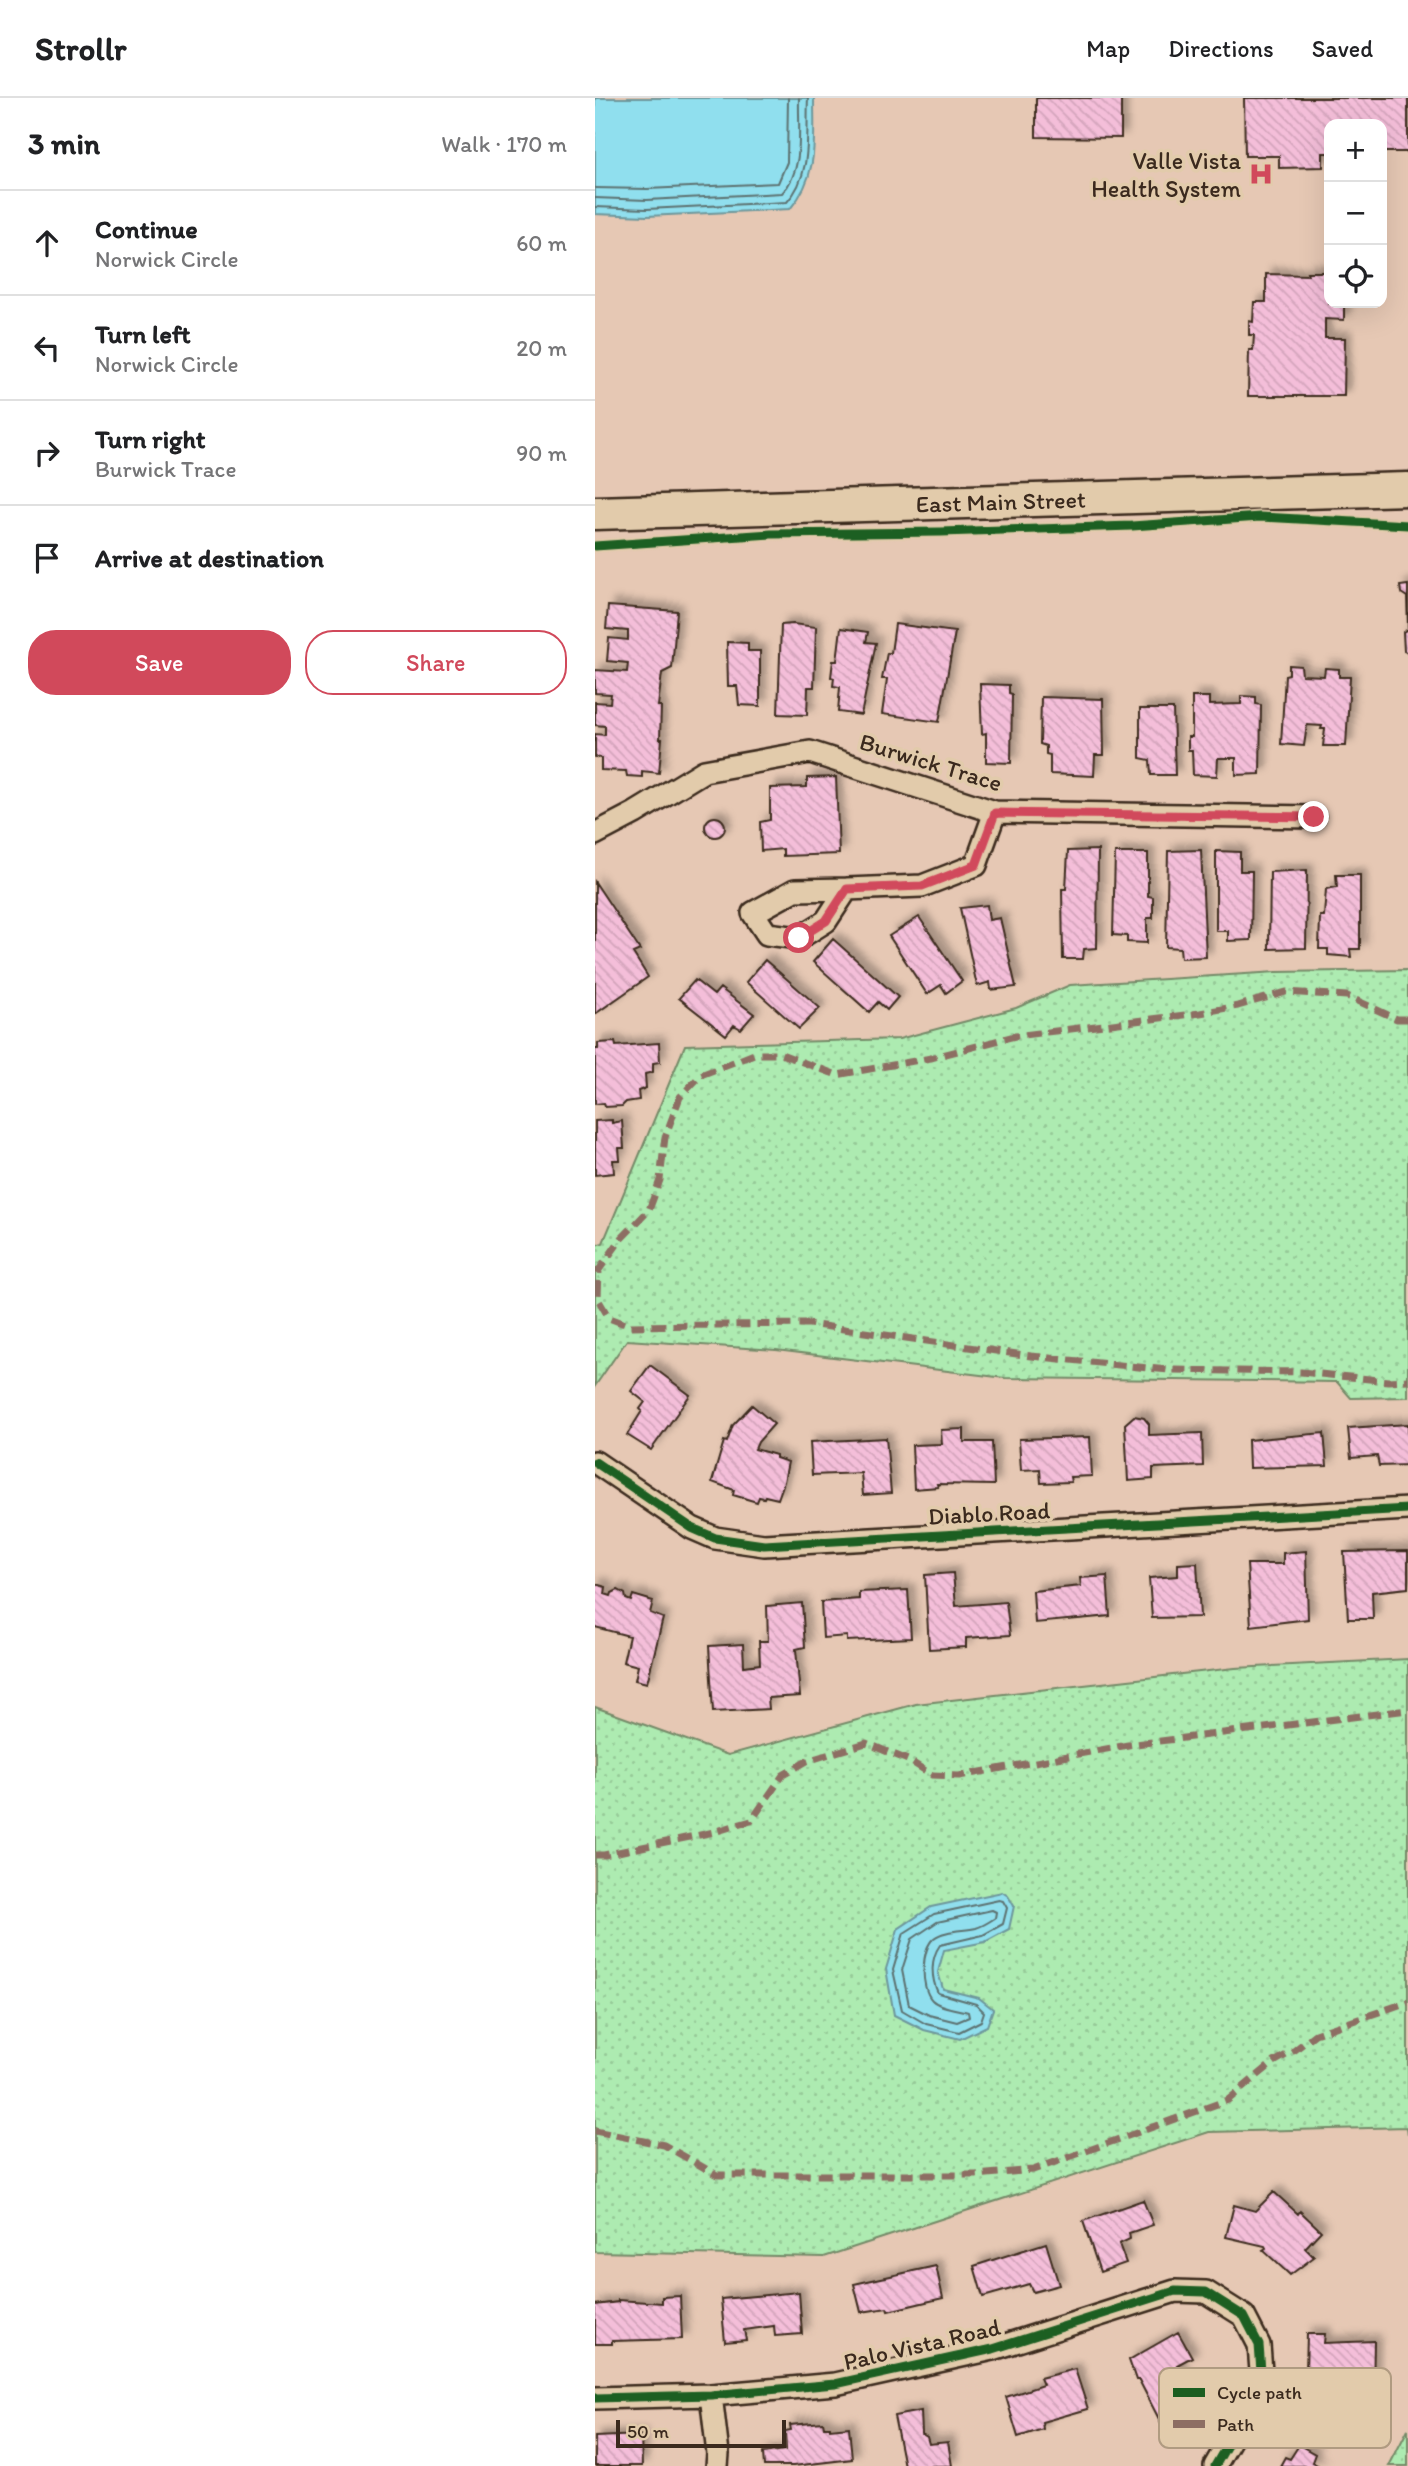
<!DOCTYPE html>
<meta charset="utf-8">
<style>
body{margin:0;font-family:Itim,sans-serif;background:#f6f6f6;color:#202124}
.controls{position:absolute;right:21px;top:21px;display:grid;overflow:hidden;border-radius:14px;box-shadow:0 7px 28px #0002}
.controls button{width:63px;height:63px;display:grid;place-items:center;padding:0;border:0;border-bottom:2px solid #e0e0e0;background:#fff;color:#202124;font:35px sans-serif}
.scale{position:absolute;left:21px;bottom:18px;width:170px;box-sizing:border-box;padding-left:7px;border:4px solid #3b2a1e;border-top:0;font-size:19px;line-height:24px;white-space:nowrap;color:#3b2a1e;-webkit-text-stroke:5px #e2cbab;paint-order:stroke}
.stop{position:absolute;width:21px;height:21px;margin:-16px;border:5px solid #d1495b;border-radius:50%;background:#fff}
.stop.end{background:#d1495b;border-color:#fff;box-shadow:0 2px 7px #0008}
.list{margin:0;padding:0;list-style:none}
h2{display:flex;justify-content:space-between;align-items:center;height:91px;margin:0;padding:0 28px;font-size:30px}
h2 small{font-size:23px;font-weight:400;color:#757577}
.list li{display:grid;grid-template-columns:46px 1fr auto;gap:21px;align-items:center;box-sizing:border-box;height:105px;padding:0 28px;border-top:2px solid #e0e0e0}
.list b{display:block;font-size:26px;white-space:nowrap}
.list p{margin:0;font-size:23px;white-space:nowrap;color:#757577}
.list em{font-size:23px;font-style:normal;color:#757577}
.actions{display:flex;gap:14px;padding:21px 28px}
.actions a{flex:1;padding:16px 0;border:2px solid #d1495b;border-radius:28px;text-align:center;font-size:24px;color:#d1495b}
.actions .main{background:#d1495b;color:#fff}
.icon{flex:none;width:38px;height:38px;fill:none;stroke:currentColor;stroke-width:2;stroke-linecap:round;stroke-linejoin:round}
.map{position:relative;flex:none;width:813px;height:2368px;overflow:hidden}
header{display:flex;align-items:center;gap:42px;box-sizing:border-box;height:98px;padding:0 35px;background:#fff;border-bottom:2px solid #e0e0e0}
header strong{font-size:33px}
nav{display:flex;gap:38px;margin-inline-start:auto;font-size:24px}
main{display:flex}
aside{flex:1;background:#fff}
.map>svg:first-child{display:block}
.grass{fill:url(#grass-dots);stroke:#748a68;stroke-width:2}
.water{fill:#90dfee;stroke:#6e979b;stroke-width:2}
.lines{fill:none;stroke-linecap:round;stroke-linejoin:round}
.shore{stroke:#5d7271;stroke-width:2}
.building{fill:url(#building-back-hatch);stroke:#3b2a1e;stroke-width:2;filter:url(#shadow)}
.street-casing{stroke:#3b2a1e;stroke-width:26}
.secondary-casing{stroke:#3b2a1e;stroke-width:37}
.street{stroke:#e2cbab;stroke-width:21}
.secondary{stroke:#e2cbab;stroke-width:32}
.quiet{stroke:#8d6e63;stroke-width:7;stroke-dasharray:14 7;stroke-linecap:butt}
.cycleway-casing{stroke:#e2cbab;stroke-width:13}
.cycleway{stroke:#1b5e20;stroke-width:9}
.route{stroke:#d1495b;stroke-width:9}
.labels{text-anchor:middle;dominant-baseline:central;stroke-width:7;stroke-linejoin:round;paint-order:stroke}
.poi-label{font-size:24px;fill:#3b2a1e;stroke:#e2cbab;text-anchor:end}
.street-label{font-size:24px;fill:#3b2a1e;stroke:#e2cbab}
.key{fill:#e2cbab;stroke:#b09b81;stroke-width:2}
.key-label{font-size:19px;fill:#3b2a1e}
</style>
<header>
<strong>Strollr</strong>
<nav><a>Map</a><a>Directions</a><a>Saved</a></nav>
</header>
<main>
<aside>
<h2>3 min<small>Walk · 170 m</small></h2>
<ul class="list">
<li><svg class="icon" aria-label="ahead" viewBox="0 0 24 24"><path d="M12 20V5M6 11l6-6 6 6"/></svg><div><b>Continue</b><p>Norwick Circle</p></div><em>60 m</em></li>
<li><svg class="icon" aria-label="left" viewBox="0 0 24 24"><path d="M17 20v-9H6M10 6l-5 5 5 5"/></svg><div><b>Turn left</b><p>Norwick Circle</p></div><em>20 m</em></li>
<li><svg class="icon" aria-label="right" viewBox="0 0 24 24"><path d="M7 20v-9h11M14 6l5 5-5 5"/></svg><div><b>Turn right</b><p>Burwick Trace</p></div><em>90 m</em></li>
<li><svg class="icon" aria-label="arrive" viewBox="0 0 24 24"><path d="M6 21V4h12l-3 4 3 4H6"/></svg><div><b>Arrive at destination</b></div></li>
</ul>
<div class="actions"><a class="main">Save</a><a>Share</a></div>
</aside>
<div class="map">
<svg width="813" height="2368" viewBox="0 0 813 2368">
<defs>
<pattern id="grass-dots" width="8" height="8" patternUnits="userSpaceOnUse" patternTransform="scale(1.75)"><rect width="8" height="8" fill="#adebb1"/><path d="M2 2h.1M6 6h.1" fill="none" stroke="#96ca98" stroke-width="1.8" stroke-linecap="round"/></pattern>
<pattern id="building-back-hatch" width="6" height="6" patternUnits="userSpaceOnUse" patternTransform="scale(1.75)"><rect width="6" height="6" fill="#f4bed9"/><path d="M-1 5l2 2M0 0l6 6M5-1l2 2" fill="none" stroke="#d2a3ba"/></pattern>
<filter id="shadow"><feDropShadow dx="6" dy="-6" stdDeviation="3.5" flood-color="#0004"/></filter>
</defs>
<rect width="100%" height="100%" fill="#e6c8b4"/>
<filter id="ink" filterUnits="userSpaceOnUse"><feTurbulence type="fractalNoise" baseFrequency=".0143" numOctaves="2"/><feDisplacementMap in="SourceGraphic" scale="14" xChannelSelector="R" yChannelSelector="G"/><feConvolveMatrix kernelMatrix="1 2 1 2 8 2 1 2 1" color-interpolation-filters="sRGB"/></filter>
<g filter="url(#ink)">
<path class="grass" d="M813,872v427l-57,1 -14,-16 -332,-4 -229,-28 -149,-10 -32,46v-141l8,-2 82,-198 214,-6 117,-31 54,-23 207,-13z
M813,1561v476l-1,-8 -198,5 -385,125 -229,-5v-545l133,48 188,-51 319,-36z
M813,2331v37h-19z"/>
<path class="water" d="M0,0h219c0,41 5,78 -24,111l-143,7 -52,-2z
M407,1794l6,4 6,10 -5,23 -24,13 -41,8 -6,22 5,17 36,9 14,11 -6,17 -27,13 -36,-9 -30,-15 -8,-46 12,-40 33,-22z"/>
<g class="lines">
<path class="shore" d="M0,90l52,1 131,-6 9,-21 1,-64
M0,100l52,2 135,-7c23,-23 16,-65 17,-95
M0,109l52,2 140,-7c26,-28 19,-69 21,-104
M404,1802l4,1 4,7 -4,16 -20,11 -43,10c-10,14 -9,33 -2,48l38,11 8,8 -3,9 -22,11 -33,-8 -24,-14 -9,-40 11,-37 30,-19z
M397,1812l4,2 -1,6c-6,4 -12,8 -19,10 -12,3 -32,2 -42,10 -13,11 -14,50 -2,62 8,8 26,9 36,12l1,5 -12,5 -28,-7 -20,-10 -7,-35 10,-31 25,-17z"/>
</g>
<path class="building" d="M441,0h85v40l-85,-1z
M649,0h164v54h-26v-28h-53v29h-6v14l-44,1v-12h-34z
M712,174h22v31h15v17l-19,-1v19h20l-1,58h-96l1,-46h4l1,-15h-5v-14l4,1 1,-20h12v-28l42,1z
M813,487v68l-4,-2 -1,-19 5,-3 -1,-32 -6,-4 -1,-7z
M13,508l69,5 -5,57 -10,5 -4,33h3l-1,33h2l-3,34 -17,-2v6l-15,-1 -1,-5 -25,-1v-12l-6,-1v-23l10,1v-9l-10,-1v-23l15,1 1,-9 -16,-1v-23l32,2 1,-9 -21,-2 2,-23 19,2v-9l-22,-2z
M198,526l23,3 -2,60h-6l-1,28 -29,-1 3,-89z
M300,526l60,8 -16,90 -57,-8 5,-35h-5l5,-26h4z
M246,530l27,4 -2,10 10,1 -15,72 -23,-3 2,-25 -7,-1 1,-8 -3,-1 2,-16h4z
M132,544l21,1v8h12v55l-21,-1 -2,-19h-9z
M694,567l12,1 1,9 22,1 1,-8 14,1v8h11l-4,69h-23l2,-17h-4l1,-3 -15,-1 -3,21 -23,-2 4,-69 4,-1z
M385,586l29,1v8l3,1 -1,69 -25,-1v-29l-4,1z
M646,598l15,1v7l5,1 -1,69 -24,1v-17h-18l-1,18 -24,-1 -1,-25h-4v-13h4v-40h17v8l32,-1z
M446,599l62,2 1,56h-9l-1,21 -44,-2v-19l-4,-1v-8l-6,-2z
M545,611h33l2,66h-24l-1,-15 -10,-2z
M241,679l3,77 -56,2v-7l-22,2 -1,-29 10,-2v-32l37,-1v-9z
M110 729a10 10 0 1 1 20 0a10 10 0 1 1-20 0Z
M503,752l-1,98 -13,1 -1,10h-20l-1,-70h4l2,-38z
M606,752l5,107 -25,1 -1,-10 -14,-1 2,-96z
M621,753l24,1v19h12l-1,69 -23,1v-10h-12z
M520,755h33v43l5,1v21h-6v25l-20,-1v-6l-14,-1z
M712,772l-1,78 -37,1 1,-77z
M741,777h24v74h-10l1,8 -23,-2v-6h-9l1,-33h4l2,-27 11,-2z
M0,784l45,68 -7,3 15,24 -53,37z
M392,807l2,15 11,-2 16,69 -25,3 -1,-8 -13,4 -17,-78z
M324,819l43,64 -16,12 -5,-8 -14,9 -38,-58z
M238,841l65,58 -11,13 -9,-8 -9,10 -56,-50z
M170,862l55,48 -21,21 -53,-47z
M100,882l19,15 6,-7 34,26 -13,15 -7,-4 -8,10 -47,-37z
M20,944l1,4 43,-3 1,19 -7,1v9l-8,2 1,14 -8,3 1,9 -13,2 -4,4 -17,1 -1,-4 -9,1v-55h3v-6z
M17,1022v3l10,-2 2,27h-5l1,12h-7l1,13 -19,2v-54z
M55,1267l40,30 -39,55 -24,-15 15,-24 -2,-2 5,-7 -14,-11z
M157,1307l22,19 -16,18 -3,7 21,6v3l12,4 -4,20 -6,17 -13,-3 -1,2 -5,-1 -2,5 -24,-7 1,-5 -22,-8 12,-41 3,1 6,-17z
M539,1318l10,2 5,6v11l53,-2 1,33 -50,2v11l-25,2 -3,-57z
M813,1326v41l-29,1 -2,-10 -26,2 -3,-30z
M369,1331v13h28l2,43 -57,-1 1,3 -24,2 -2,-44 30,-1 -1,-14z
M729,1335l3,33 -78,2 -1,-28z
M495,1339l2,39 -22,1 1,5 -30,1 -1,-14 -19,1 -2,-31z
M291,1340l5,55 -28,2 -2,-22 -49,2 -2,-33z
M711,1453l2,68 -57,7 -4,-62h36v-11z
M813,1453v37l-36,4 1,27h-25l-4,-67z
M602,1465l3,54 -48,1 -3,-40 29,-2v-12z
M358,1475l3,33 50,-4 4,33 -44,3v9l-37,2 -4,-74z
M512,1478l3,40 -75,7 -2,-32 48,-5 -1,-8z
M0,1486l11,3 -1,7 6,2 1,-3 6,-3 7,4 1,5 5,2 2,-6 20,6 -3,12 13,5 -16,65 -12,-3 3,-14 -15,-4 6,-26 -34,-9z
M313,1492l3,48 -64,3v-5l-24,2 -2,-36 38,-3v-7z
M207,1505l3,44 -9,2 4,47 -32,2 1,11 -56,3 -4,-66 34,-2 1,22 16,-2 -1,-23h9l-1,-35z
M679,2094l24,22 2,-3 21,20 -16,17 9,9 -24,18 -27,-25 3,-2 -1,-2 -39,-9 8,-32 21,6z
M548,2102l10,25 -24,8 1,6 -11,5 7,19 -26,9 -17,-51z
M451,2145l13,42 -26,7 -4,-8 -46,13 -9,-31z
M341,2168l7,32 -55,13 -1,-3 -26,4 -7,-28z
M204,2194l3,42 -27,2 -1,-10 -30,4 2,10 -21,2 -4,-43z
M85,2198l2,43 -70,2v3h-17v-39l23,-3v-2l44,3v-6z
M583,2234l14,25 -15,8 23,40 -38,20 -23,-45h-3l-7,-20z
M712,2236h18l-1,9 50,-2 -1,52h-30l-1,-20 -11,1v-3l-25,1z
M480,2271l13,40 -46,13 1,7 -25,8 -12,-40 37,-12 -3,-7z
M326,2313l1,23 5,3 2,7 19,-2 4,24h-48l-10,-50z
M228,2324l1,5h6v2l19,-2 3,32 -59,7h-29l-1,-13 23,-3 -1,-19 6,-1 -1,-5z
M46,2337l1,31h-47v-29z
M704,2347l16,9 -3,8 7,4h-39l5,-9 5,2z"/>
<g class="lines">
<g class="street-casing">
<path id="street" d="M0,736l40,-21 69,-42 106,-19 185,60 319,5
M252,791l-52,1 -42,23 14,21 32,4 27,-17 21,-32 75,-3 54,-21 19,-53
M0,1364l97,66 23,10 49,7 644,-36
M116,2297l7,59 -1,12
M0,2300l116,-3 124,-11 158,-35 182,-58 31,1 38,24 15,29 3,40 -47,81"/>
</g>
<g class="secondary-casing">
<g id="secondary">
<path id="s1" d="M0,415l813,-24"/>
</g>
</g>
<use href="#street" class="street"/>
<use href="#secondary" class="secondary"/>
<path class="quiet" d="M813,921h-11l-50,-23 -61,-4 -48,14 -38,7 -185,23 -84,22 -94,17 -56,-21h-27l-53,21 -21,22 -15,40 -5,43 -11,30 -28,29 -22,31 -1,29 11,19 21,8 179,-2 222,32 137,14 133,2 87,9 20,-1
M0,1757h9l110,-23 37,-11 32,-46 24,-14 59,-18 44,18 22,14 27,1 169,-31 280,-35
M0,2033l69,14 53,30h259l57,-5 195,-70 46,-38 21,-12 20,-16 93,-32"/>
<g class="cycleway-casing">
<path id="cycleway" d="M0,448l176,-12 170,-2 191,-6 128,-9 148,8
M0,1364l97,66 23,10 49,7 644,-36
M0,2300l116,-3 124,-11 158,-35 182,-58 31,1 38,24 15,29 3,40 -47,81"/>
</g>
<use href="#cycleway" class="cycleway"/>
</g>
</g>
<g class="lines" filter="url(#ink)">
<path class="route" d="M204,840l27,-17 21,-32 75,-3 54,-21 19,-52 319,4"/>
</g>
<defs>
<g id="hospital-bare" transform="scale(1.89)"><path d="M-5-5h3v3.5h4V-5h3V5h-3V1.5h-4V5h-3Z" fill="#d1495b" stroke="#e2cbab" stroke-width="2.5" paint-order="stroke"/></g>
</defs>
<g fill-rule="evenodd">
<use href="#hospital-bare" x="666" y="76"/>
</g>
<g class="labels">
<g class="poi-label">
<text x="646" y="62">Valle Vista<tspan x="646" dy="28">Health System</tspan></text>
</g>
<g class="street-label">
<text stroke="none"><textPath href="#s1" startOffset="406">East Main Street</textPath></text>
<text transform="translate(336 664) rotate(17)">Burwick Trace</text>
<text transform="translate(394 1415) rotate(-3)">Diablo Road</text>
<text transform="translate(327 2246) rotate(-13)">Palo Vista Road</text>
</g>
</g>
<rect x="564" y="2270" width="232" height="80" rx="10" class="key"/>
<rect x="578" y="2290" width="32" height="9" fill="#1b5e20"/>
<rect x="578" y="2322" width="32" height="8" fill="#8d6e63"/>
<g class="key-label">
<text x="622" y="2301">Cycle path</text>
<text x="622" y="2333">Path</text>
</g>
</svg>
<div class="controls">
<button>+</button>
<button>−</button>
<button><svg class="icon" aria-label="locate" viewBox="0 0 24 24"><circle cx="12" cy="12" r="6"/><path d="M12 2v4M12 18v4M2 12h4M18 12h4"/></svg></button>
</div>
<div class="scale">50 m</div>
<div class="stop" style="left:204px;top:840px"></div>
<div class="stop end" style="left:719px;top:719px"></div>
</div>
</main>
